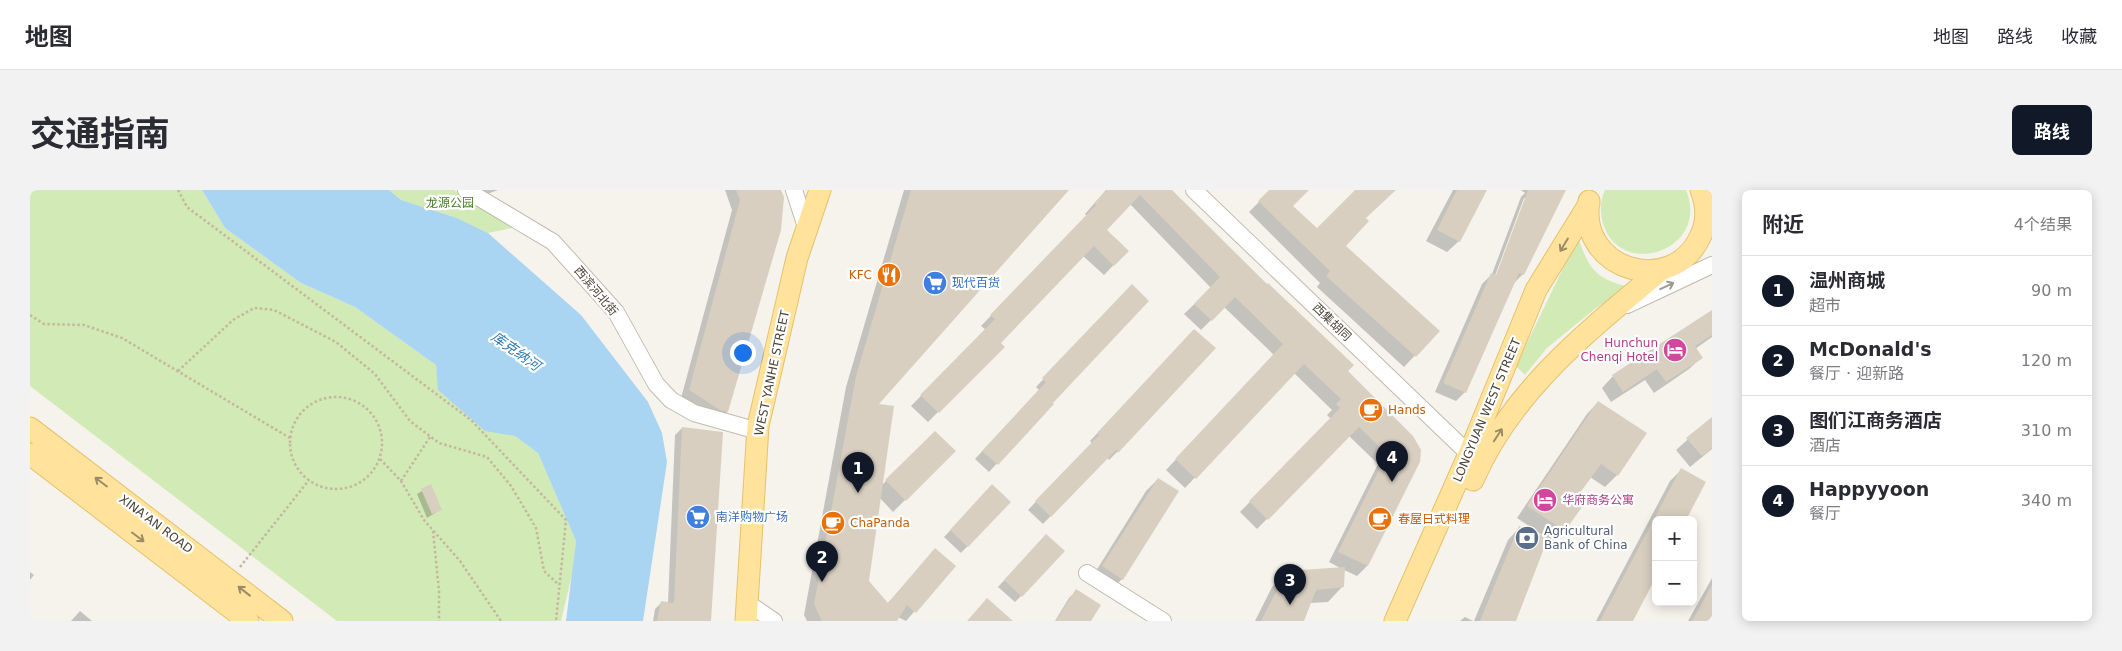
<!DOCTYPE html>
<html lang="zh">
<meta charset="utf-8">
<style>
body{margin:0;font-family:"DejaVu Sans","Noto Sans SC",sans-serif;background:#f2f2f3;color:#2b2b33}
.controls{position:absolute;right:15px;bottom:15px;display:grid;overflow:hidden;border-radius:8px;box-shadow:0 2px 12px #0003}
.controls button{width:45px;height:45px;display:grid;place-items:center;padding:0;border:0;border-bottom:1px solid #e1e1e2;background:#fff;color:#2b2b33;font:25px sans-serif}
.you{position:absolute;left:712px;top:162px;width:18px;height:18px;margin:-12px;border:4px solid #fff;border-radius:50%;background:#1a73e8;box-shadow:0 0 0 8px #1a73e833}
.badge{display:grid;place-items:center;width:32px;height:32px;border-radius:50%;background:#111827;color:#fff;font-size:16px;font-weight:700}
.pin{position:absolute;translate:-50% -41px;filter:drop-shadow(0 1px 2px #0008)}
.pin::after{content:'';position:absolute;top:26px;width:18px;height:15px;background:inherit;clip-path:polygon(0 0,100% 0,50% 100%)}
.list{margin:0;padding:0;list-style:none}
h2{display:flex;justify-content:space-between;align-items:center;height:65px;margin:0;padding:0 20px;font-size:21px}
h2 small{font-size:16px;font-weight:400;color:#7c7c81}
.list li{display:grid;grid-template-columns:32px 1fr auto;gap:15px;align-items:center;box-sizing:border-box;height:70px;padding:0 20px;border-top:1px solid #e1e1e2}
.list b{display:block;font-size:19px;white-space:nowrap}
.list p{margin:0;font-size:16px;white-space:nowrap;color:#7c7c81}
.list em{font-size:16px;font-style:normal;color:#7c7c81}
.map{position:relative;flex:none;width:1682px;height:431px;overflow:hidden;border-radius:8px}
header{display:flex;align-items:center;gap:30px;box-sizing:border-box;height:70px;padding:0 25px;background:#fff;border-bottom:1px solid #e1e1e2}
header strong{font-size:24px}
nav{display:flex;gap:28px;margin-inline-start:auto;font-size:18px}
.intro{display:flex;align-items:center;justify-content:space-between;box-sizing:border-box;height:120px;padding:0 30px}
h1{margin:0;font-size:35px}
.button{padding:12px 22px;border-radius:8px;background:#111827;color:#fff;font-size:18px;font-weight:700}
main{display:flex;gap:30px;padding:0 30px}
aside{flex:1;background:#fff;border-radius:8px;box-shadow:0 2px 12px #0003}
.map>svg:first-child{display:block}
.green{fill:#d2eab5}
.water{fill:#a9d4f2}
.shadow{fill:#0003;fill-rule:evenodd}
.building{fill:#d8cfc1}
.lines{fill:none;stroke-linecap:round;stroke-linejoin:round}
.minor-casing{stroke:#c2bbae;stroke-width:18}
.major-casing{stroke:#e6c16a;stroke-width:23}
.path{stroke:#c4b79f;stroke-width:2.5;stroke-dasharray:2.5 2.5;stroke-linecap:butt}
.minor{stroke:#fff;stroke-width:16}
.major{stroke:#ffe39c;stroke-width:21}
.oneway{stroke:#9c8c66}
.oneway2{stroke:#9c9892}
.labels{text-anchor:middle;dominant-baseline:central;stroke-width:4.5;stroke-linejoin:round;paint-order:stroke}
.park-label{font-size:12px;fill:#4a7f2a;stroke:#fff}
.food-label{font-size:12px;fill:#c56008;stroke:#fff;text-anchor:start}
.shop-label{font-size:12px;fill:#366cbe;stroke:#fff;text-anchor:start}
.street-label{font-size:12px;fill:#4b4439;stroke:#fff}
.hotel-label{font-size:12px;fill:#b23c85;stroke:#fff;text-anchor:end}
.service-label{font-size:12px;fill:#4e5e75;stroke:#fff;text-anchor:start}
.water-label{font-size:14px;font-style:italic;fill:#2e7ab2;stroke:#fff}
</style>
<header>
<strong>地图</strong>
<nav><a>地图</a><a>路线</a><a>收藏</a></nav>
</header>
<div class="intro"><h1>交通指南</h1><a class="button">路线</a></div>
<main>
<div class="map">
<svg width="1682" height="431" viewBox="0 0 1682 431">
<rect width="100%" height="100%" fill="#f6f3ec"/>
<path class="green" d="M0,0h172l23,38 76,55 54,24 81,58 3,25 46,40 30,6 23,17 38,88 -4,34 -11,46h-224l-307,-235z
M359,0h65l12,9 51,28 -29,6 -31,-15 -56,-18z
M1575,0h81c25,59 -64,91 -83,34 -3,-11 -3,-24 2,-34z
M1548,47c11,33 18,42 52,50l-34,21 -49,40 -22,27 -9,-9z"/>
<path class="water" d="M172,0h187l12,10 56,18 31,15 93,82 67,87 14,31 5,29 -24,159h-77l10,-80 -38,-88 -23,-17 -30,-5 -47,-41 -2,-25 -81,-58 -54,-24 -76,-55z"/>
<path class="shadow" d="M435,0h33l-27,10z
M695,0h55l-53,222 -8,8 -38,-22 51,-188z
M874,0h163l-190,215 4,81 54,-54 19,19 -61,61 -13,-14 -12,83 19,23 48,-54 19,16 -48,55 -8,-4 -3,4h-88l-3,-6 42,-228z
M1076,0h64l176,181 73,91 -52,104 -10,10 -13,-6 -2,17 -14,15 -18,1 -8,18h-47l17,-34 15,-14 55,-4 -13,-7 49,-98 -29,-28 -92,93 -17,-17 91,-93 -4,-4 5,-5 -38,-37 -109,115 -19,-18 108,-115 -50,-48 -23,23 -17,-16 27,-26 -81,-84 -24,26 21,21 -23,24 -21,-19 -84,87 4,4 -75,75 -17,-16 75,-76 -5,-4 106,-110 -2,-2z
M1241,0h36l-16,16 26,24 40,-40h38l-30,28 -21,28 94,85 -34,36 -87,-80 3,-4 -71,-71z
M1423,0h33l-27,51 -12,11 -21,-11z
M1491,0h43l-41,84 -9,9 -49,109 -9,9 -21,-9 47,-108 10,-10 29,-77 4,-4zM1494,8h3l-32,84 -2,-1z
M1094,104l-73,109 1,1 -63,68 -14,-13 64,-69 -3,-3z
M1682,123v24l-17,12 6,9 -12,11 -35,24 -9,-13 -34,22 -9,-14 11,-12z
M1157,148l-70,114 -8,8 -2,-3 -64,67 -15,-14 64,-67 -2,-2z
M1568,212l19,73 -12,12 -15,-10 -18,24 -8,29 -12,12 -5,-4 -32,83h-41l34,-81 11,-12 26,9 -28,-19 70,-104z
M1682,228v31l-22,18 -14,-17z
M652,238l27,193h-56l2,-12 7,-7 6,1 7,-168z
M1651,280l-25,50 -25,101h-35l74,-140z
M1128,289l-36,100 -11,11 -20,-11 55,-88z
M400,296l10,24 -13,8 -10,-24z
M956,303l23,9 -48,51 -17,-16z
M1010,352l-19,54 -6,6 -17,-15z
M0,382l4,3 -4,5z
M1682,388v43h-24z
M1046,401l14,30h-35l14,-23z
M50,421l12,10h-21z
M1435,427l8,4h-13z"/>
<path class="building" d="M706,0h45l3,7 -3,33 -53,182 -8,-2 -31,-20 51,-190z
M881,0h158l-190,214 15,2 -25,175 19,22 47,-55 21,18 -40,47 -9,-8 -10,16h-75l-8,-17 42,-228z
M1077,0h65l95,94 1,-1 86,82 -6,6 65,65 8,14 -1,12 -52,104 -30,-14 49,-98 -28,-27 -91,93 -19,-19 91,-93 -4,-4 5,-5 -37,-35 -108,115 -21,-20 108,-115 -48,-47 -23,24 -18,-17 26,-27 -80,-82 -33,35 22,21 -15,15 -20,-20 -93,97 4,4 -66,66 -19,-18 75,-76 -5,-4 106,-110 -2,-2z
M1239,0h40l-16,16 24,22 38,-38h41l-30,28 3,3 -23,25 94,85 -24,26 -90,-81 4,-5 -72,-70z
M1427,0h30l-27,52 -23,-12z
M1498,0h38l-42,85 -5,-2 -53,120 -23,-10 48,-110 5,2z
M1102,94l17,17 -96,102 1,1 -56,61 -16,-14 64,-69 -4,-4z
M1682,120v25l-17,11 8,12 -37,24 -9,-13 -34,23 -11,-17z
M1164,139l22,19 -98,105 -2,-3 -65,67 -16,-16 64,-66 -2,-2z
M1568,211l49,32 -29,43 -17,-12 -27,37 8,6 -17,24 -38,-25z
M1682,227v31l-10,8 -16,-18z
M652,237l41,5 -12,189h-54l4,-20 13,2z
M905,241l21,20 -50,50 -21,-21z
M1651,278l25,14 -20,38h-30v57l-23,44h-33z
M1128,288l21,13 -56,89 -21,-14z
M401,294l11,26 -10,4 -11,-25z
M962,294l19,18 -43,45 -18,-17z
M1489,336l29,12 -32,83h-36z
M1016,344l19,17 -43,46 -18,-17z
M1315,377l-1,20 -28,3 -12,31h-43l26,-50z
M1682,395v36h-20z
M1046,399l25,16 -10,16h-35z
M957,408l26,23h-46z"/>
<g class="lines">
<g class="minor-casing">
<path id="minor" d="M436,0l87,52 63,70 40,72 15,16 23,13 64,18
M764,0l12,37
M1164,0l275,264
M1597,115l85,-40
M1057,383l76,48
M716,412l28,19"/>
</g>
<g class="major-casing">
<path id="major" d="M1559,11c-12,69 84,98 112,34 7,-15 6,-30 0,-45
M0,238l252,193
M0,264l218,167
M1443,290c39,-90 115,-149 188,-210
M716,431l12,-195 39,-168 23,-68
M1365,431l74,-167 67,-164 53,-86"/>
</g>
<path class="path" d="M148,0l9,17 284,213 95,100 -10,101
M0,125l14,9 40,1 38,13 168,100
M148,181l55,-51 21,-12 20,2 62,32 39,32 35,47 29,22 48,14 24,29 25,42 8,43 15,14
M260 253a46 46 0 1 1 92 0a46 46 0 1 1-92 0Z
M350,269l21,22 23,39 36,41 41,60
M371,291l29,-44
M403,341l6,60v30
M210,377l69,-87"/>
<use href="#minor" class="minor"/>
<use href="#major" class="major"/>
</g>
<defs><path id="oneway-shaft" d="M-6 0H5M1.5-3L5.5 0L1.5 3" fill="none" stroke-width="1.6" stroke-linecap="round" stroke-linejoin="round" transform="scale(1.25)"/></defs>
<g class="oneway">
<use href="#oneway-shaft" transform="translate(1534 55) rotate(121)"/>
<use href="#oneway-shaft" transform="translate(1468 245) rotate(-57)"/>
<use href="#oneway-shaft" transform="translate(71 292) rotate(-143)"/>
<use href="#oneway-shaft" transform="translate(108 347) rotate(37)"/>
<use href="#oneway-shaft" transform="translate(214 401) rotate(-142)"/>
</g>
<use class="oneway2" href="#oneway-shaft" transform="translate(1637 96) rotate(-25)"/>
<defs>
<g id="restaurant-disc" transform="scale(1.25)"><circle r="9.5" fill="#e8710a" stroke="#fff"/><path d="M-5-6h1v4h1v-4h1v4h1v-4h1v5L-1.5 .5V6h-2V.5L-5-1ZM5-6V6H3V1.5H1.5Q1.5-4 5-6Z" fill="#fff"/></g>
<g id="supermarket-disc" transform="scale(1.25)"><circle r="9.5" fill="#3f7fe0" stroke="#fff"/><path d="M-6-5.5h2.5l.6 2H6L4.5 2H-2.5L-4.4-4H-6ZM-1.5 3.2a1.3 1.3 0 1 0 .1 0ZM3 3.2a1.3 1.3 0 1 0 .1 0Z" fill="#fff"/></g>
<g id="hotel-disc" transform="scale(1.25)"><circle r="9.5" fill="#d1479c" stroke="#fff"/><path d="M-6-4.5h1.5V1H6V5H4.5V3h-9V5H-6ZM-4 0a1.8 1.8 0 1 1 3.6 0ZM.5 0V-2.5h3Q6-2.5 6 0Z" fill="#fff"/></g>
<g id="cafe-disc" transform="scale(1.25)"><circle r="9.5" fill="#e8710a" stroke="#fff"/><path d="M-5.5-4.5H6V0H3Q3 3.5 0 3.5H-2.5Q-5.5 3.5-5.5 0ZM3-3.2v2h1.7v-2ZM-6 4.5H4V6H-6Z" fill="#fff"/></g>
<g id="bank-disc" transform="scale(1.25)"><circle r="9.5" fill="#5c6f8a" stroke="#fff"/><path d="M-6-4H6V4H-6ZM0-2.3a2.3 2.3 0 1 0 0 4.6a2.3 2.3 0 1 0 0-4.6Z" fill="#fff"/></g>
</defs>
<g fill-rule="evenodd">
<use href="#restaurant-disc" x="859" y="85"/>
<use href="#supermarket-disc" x="905" y="93"/>
<use href="#hotel-disc" x="1645" y="160"/>
<use href="#cafe-disc" x="1341" y="220"/>
<use href="#hotel-disc" x="1515" y="310"/>
<use href="#supermarket-disc" x="668" y="327"/>
<use href="#cafe-disc" x="1350" y="329"/>
<use href="#cafe-disc" x="803" y="333"/>
<use href="#bank-disc" x="1497" y="348"/>
</g>
<g class="labels">
<g class="park-label">
<text x="420" y="13">龙源公园</text>
</g>
<g class="food-label">
<text x="842" y="85" text-anchor="end">KFC</text>
<text x="1358" y="220">Hands</text>
<text x="1368" y="329">春屋日式料理</text>
<text x="820" y="333">ChaPanda</text>
</g>
<g class="shop-label">
<text x="922" y="93">现代百货</text>
<text x="686" y="327">南洋购物广场</text>
</g>
<g class="street-label">
<text transform="translate(566 101) rotate(50)">西滨河北街</text>
<text transform="translate(1302 132) rotate(44)">西集胡同</text>
<text transform="translate(742 183) rotate(-78)">WEST YANHE STREET</text>
<text transform="translate(1457 220) rotate(-67)">LONGYUAN WEST STREET</text>
<text transform="translate(126 334) rotate(37)">XINA'AN ROAD</text>
</g>
<g class="hotel-label">
<text x="1628" y="153">Hunchun<tspan x="1628" dy="14">Chenqi Hotel</tspan></text>
<text x="1532" y="310" text-anchor="start">华府商务公寓</text>
</g>
<g class="service-label">
<text x="1514" y="341">Agricultural<tspan x="1514" dy="14">Bank of China</tspan></text>
</g>
<g class="water-label">
<text transform="translate(486 161) rotate(35)">库克纳河</text>
</g>
</g>
</svg>
<div class="controls">
<button>+</button>
<button>−</button>
</div>
<div class="you"></div>
<div class="pin badge" style="left:828px;top:303px">1</div>
<div class="pin badge" style="left:792px;top:392px">2</div>
<div class="pin badge" style="left:1260px;top:415px">3</div>
<div class="pin badge" style="left:1362px;top:292px">4</div>
</div>
<aside>
<h2>附近<small>4个结果</small></h2>
<ul class="list">
<li><span class="badge">1</span><div><b>温州商城</b><p>超市</p></div><em>90 m</em></li>
<li><span class="badge">2</span><div><b>McDonald's</b><p>餐厅 · 迎新路</p></div><em>120 m</em></li>
<li><span class="badge">3</span><div><b>图们江商务酒店</b><p>酒店</p></div><em>310 m</em></li>
<li><span class="badge">4</span><div><b>Happyyoon</b><p>餐厅</p></div><em>340 m</em></li>
</ul>
</aside>
</main>
